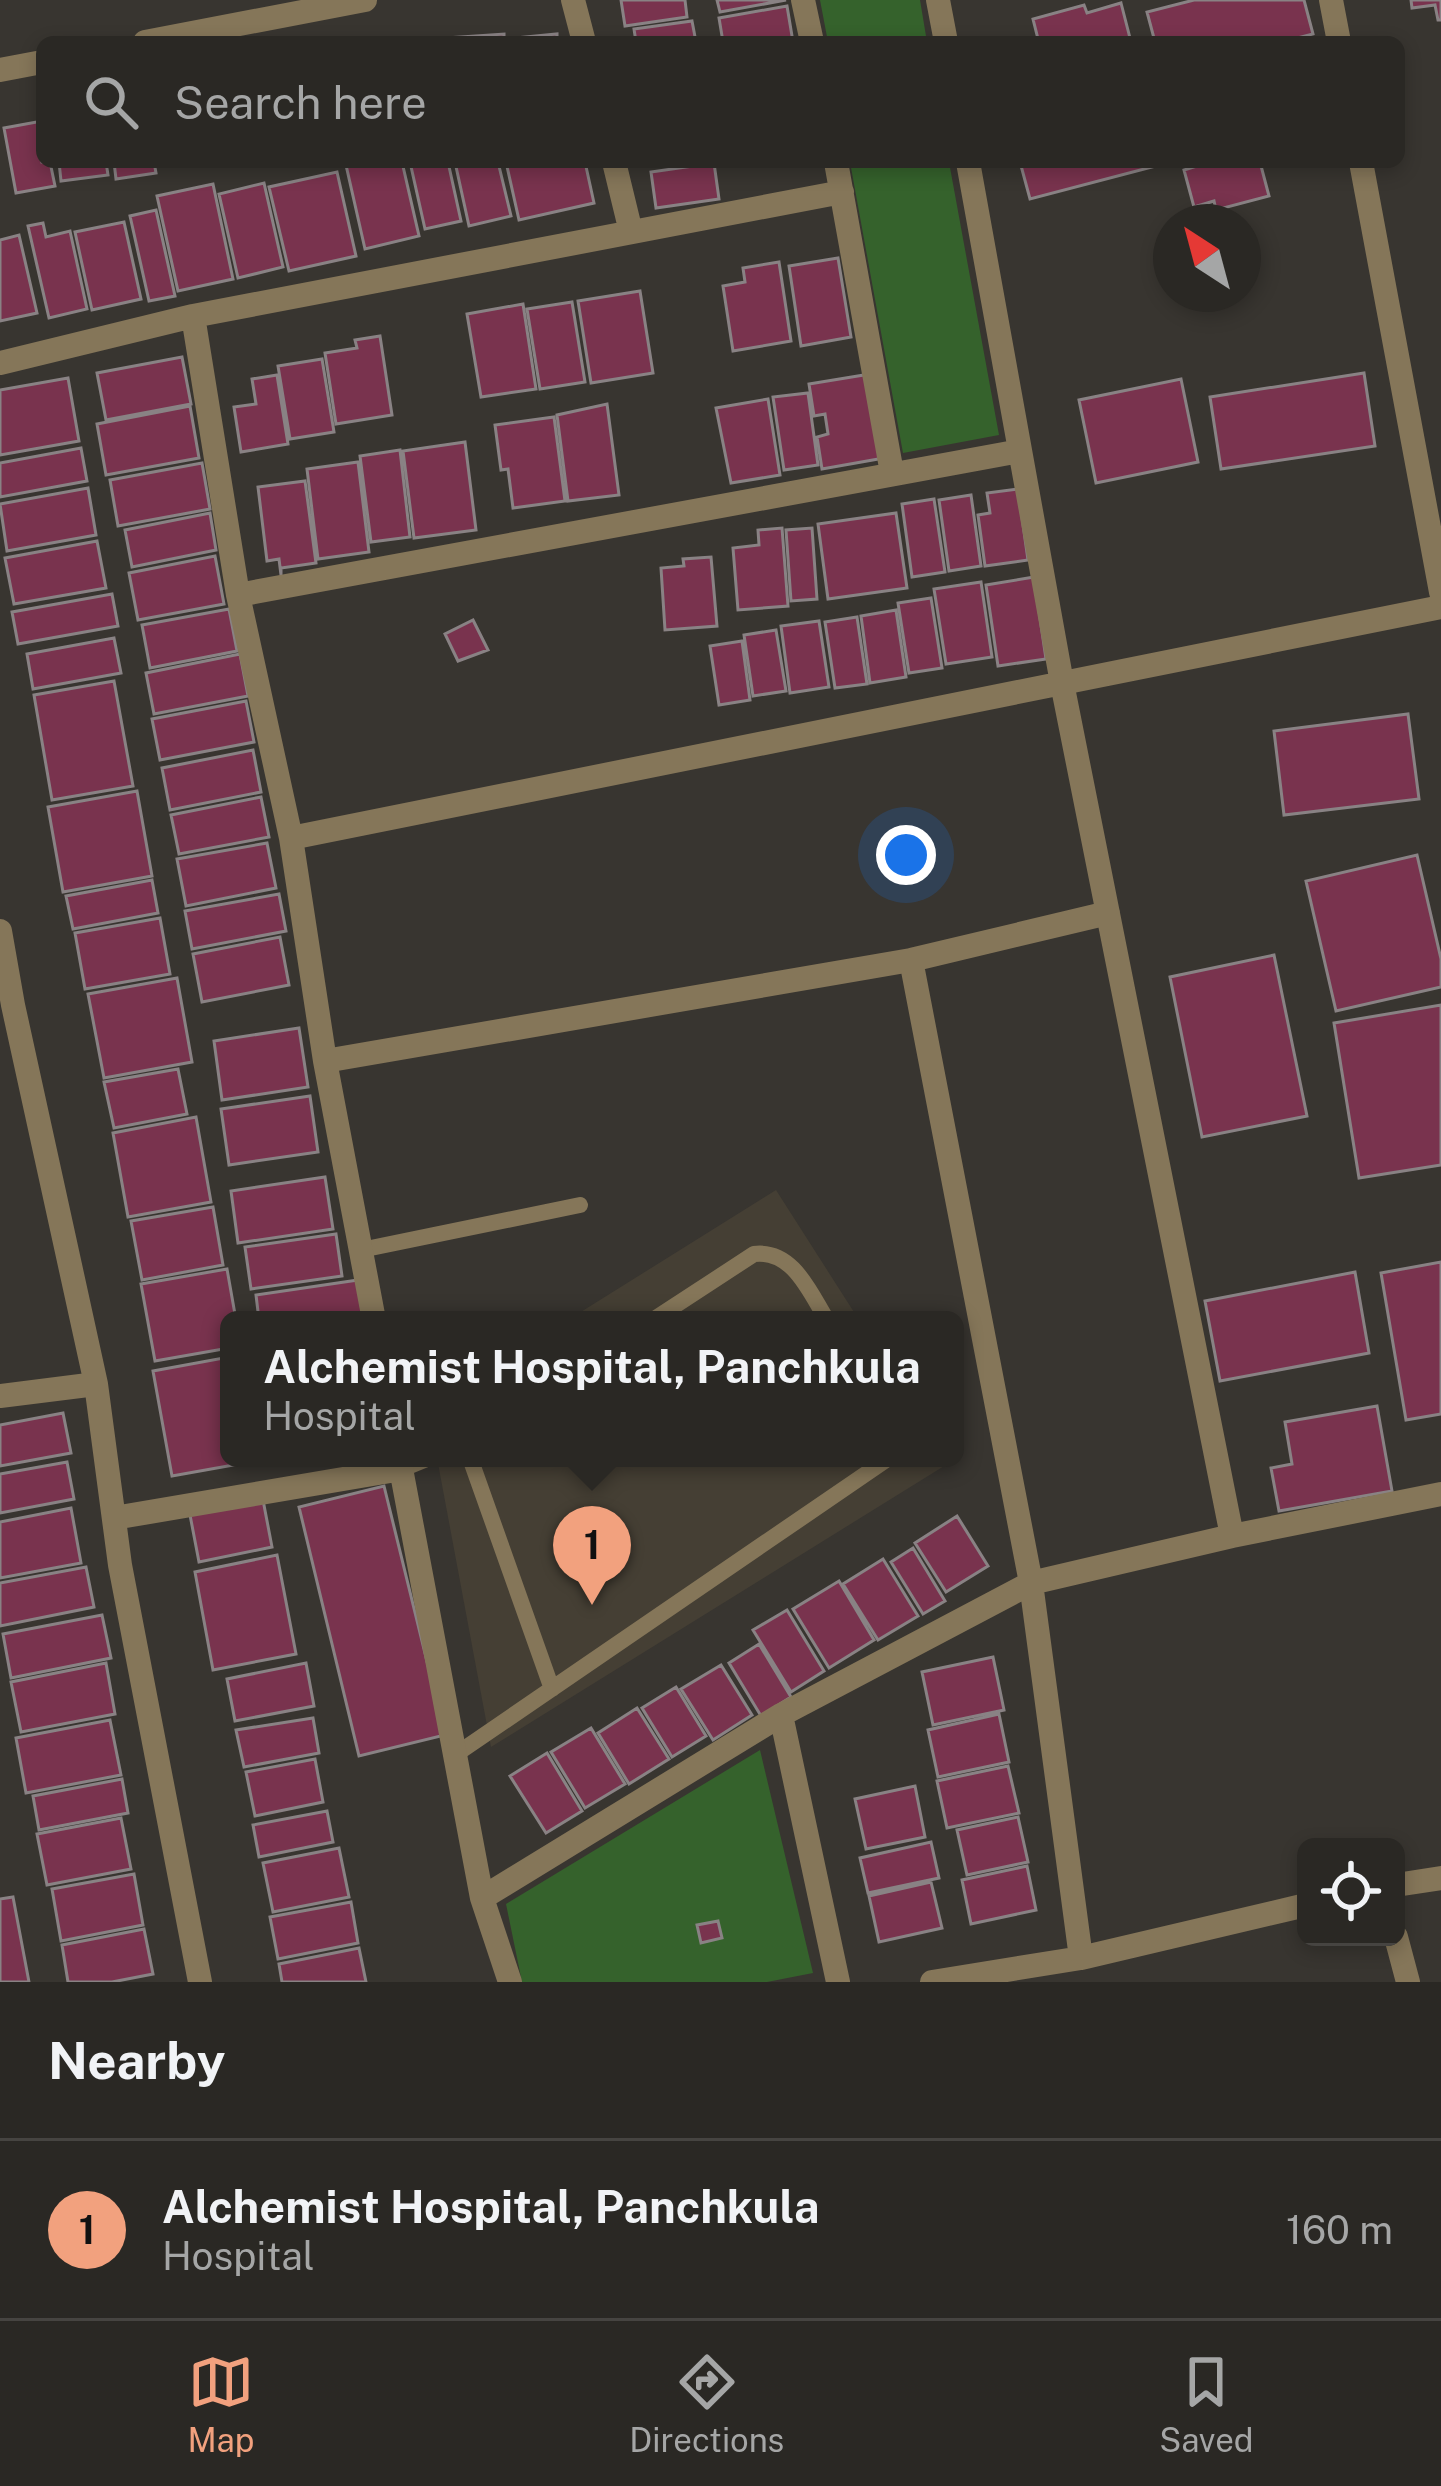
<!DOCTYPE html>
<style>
body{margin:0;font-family:"Public Sans",sans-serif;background:#32302c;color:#f1f3f6}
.controls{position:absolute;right:36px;bottom:36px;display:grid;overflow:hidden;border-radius:18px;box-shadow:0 6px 18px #0003}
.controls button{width:108px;height:108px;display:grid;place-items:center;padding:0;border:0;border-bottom:3px solid #464441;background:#2a2824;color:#f1f3f6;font:60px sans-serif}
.compass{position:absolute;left:1153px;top:204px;width:108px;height:108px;border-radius:50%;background:#2a2824;box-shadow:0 6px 18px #0003;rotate:324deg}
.you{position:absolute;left:906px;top:855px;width:42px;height:42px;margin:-30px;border:9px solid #fff;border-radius:50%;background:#1a73e8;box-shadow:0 0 0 18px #1a73e833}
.badge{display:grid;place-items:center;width:78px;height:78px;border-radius:50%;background:#f2a17e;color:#111;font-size:39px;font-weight:700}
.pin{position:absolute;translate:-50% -99px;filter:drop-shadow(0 3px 6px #0008)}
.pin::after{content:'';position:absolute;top:63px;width:42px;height:36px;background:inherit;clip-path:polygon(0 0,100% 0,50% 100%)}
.popup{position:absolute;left:220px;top:1311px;width:744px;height:156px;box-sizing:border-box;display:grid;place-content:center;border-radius:18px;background:#2a2824;filter:drop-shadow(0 3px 9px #0005);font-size:39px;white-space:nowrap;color:#a5a6a6}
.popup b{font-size:45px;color:#f1f3f6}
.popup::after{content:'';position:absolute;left:50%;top:100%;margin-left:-24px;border:24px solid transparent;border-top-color:#2a2824}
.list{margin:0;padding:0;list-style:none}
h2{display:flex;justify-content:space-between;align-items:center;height:156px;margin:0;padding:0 48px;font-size:51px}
h2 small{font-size:39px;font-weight:400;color:#a5a6a6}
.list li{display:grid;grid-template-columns:78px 1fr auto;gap:36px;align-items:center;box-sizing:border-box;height:180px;padding:0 48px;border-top:3px solid #464441}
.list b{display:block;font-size:45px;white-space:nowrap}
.list p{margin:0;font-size:39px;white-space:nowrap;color:#a5a6a6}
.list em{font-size:39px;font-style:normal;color:#a5a6a6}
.icon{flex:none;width:66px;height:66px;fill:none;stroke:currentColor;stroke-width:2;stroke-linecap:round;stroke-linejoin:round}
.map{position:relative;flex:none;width:1441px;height:1982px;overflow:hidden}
.search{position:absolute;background:#2a2824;box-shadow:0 6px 18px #0003;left:36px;right:36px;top:36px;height:132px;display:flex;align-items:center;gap:30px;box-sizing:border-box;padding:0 42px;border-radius:18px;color:#a5a6a6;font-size:45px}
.sheet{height:336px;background:#2a2824}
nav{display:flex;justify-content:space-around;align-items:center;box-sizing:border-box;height:168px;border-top:3px solid #464441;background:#2a2824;font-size:33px;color:#a5a6a6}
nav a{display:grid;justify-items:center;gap:6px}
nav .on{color:#f2a17e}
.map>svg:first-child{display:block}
.built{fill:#453f34}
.green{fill:#35622c}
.building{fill:#79334e;stroke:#898284;stroke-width:3}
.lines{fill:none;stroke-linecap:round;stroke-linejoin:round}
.lane{stroke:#857659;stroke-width:16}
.street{stroke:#857659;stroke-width:24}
</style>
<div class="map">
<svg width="1441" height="1982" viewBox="0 0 1441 1982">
<rect width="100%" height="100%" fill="#383530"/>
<path class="built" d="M776,1190l83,130h-291z
M437,1458h509l3,5 -458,284z"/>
<path class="green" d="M820,0h100l7,42h-99z
M850,162h99l50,273 -96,18z
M760,1750l53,223 -46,9h-245l-16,-78z"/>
<path class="building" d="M621,0h64l2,17 -62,9z
M717,0h69l-66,12z
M1194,0h110l9,34 -31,8h-127l-8,-30z
M1411,0h30v20h-3l-3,-15 -23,3z
M1121,3l10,39h-103l10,-3 -5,-20 51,-14 3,8z
M787,6l6,36h-70l-4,-24z
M692,21l4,21h-60l-2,-13z
M504,34v8h-57v-4z
M557,34v8h-43v-4z
M42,121v41h8l5,24 -39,7 -12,-65z
M59,162h47l2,13 -47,6z
M114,162h40l2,11 -40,6z
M357,162h45l17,74 -54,13 -19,-84z
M410,162h38l13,59 -36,8z
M455,162h43l13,54 -42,10z
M506,162h79l9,41 -75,17z
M1020,162h130l2,5 -122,32z
M1196,162h64l9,34 -53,14 -2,-9 -20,6 -10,-37 13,-4z
M714,163l5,36 -63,9 -5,-36z
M337,172l19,84 -67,15 -20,-84z
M264,183l19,84 -45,11 -19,-84z
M213,184l20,95 -55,12 -21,-95z
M156,210l19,86 -26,5 -19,-85z
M124,222l17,77 -49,11 -17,-78z
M43,223l3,14 24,-6 17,78 -38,9 -21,-92z
M19,235l18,78 -37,8v-81z
M838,258l13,79 -50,9 -12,-80z
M779,262l12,79 -58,10 -10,-65 22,-4 -2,-14z
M640,291l13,82 -62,10 -13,-82z
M572,302l13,80 -45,7 -13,-80z
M523,304l13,85 -55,8 -14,-83z
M380,336l12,79 -56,9 -11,-71 32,-5 -2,-8z
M182,357l9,47 -85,16 -9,-47z
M322,359l12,73 -44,7 -12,-73z
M1364,373l11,73 -154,23 -11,-72z
M870,374l14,84 -62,11 -5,-32 11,-3 -3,-20 -11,2 -5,-32z
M277,375l11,69 -47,8 -7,-45 22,-3 -4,-25z
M68,378l11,63 -79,14v-65z
M1181,379l17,83 -102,21 -17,-83z
M808,393l10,72 -34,5 -11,-73z
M768,399l12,76 -49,8 -15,-75z
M607,404l12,91 -51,6 -11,-86z
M190,406l9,52 -93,17 -9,-51z
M554,417l11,84 -52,7 -5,-39 -7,1 -6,-45z
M465,442l11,88 -62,8 -11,-87z
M81,448l6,33 -87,16v-34z
M400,450l10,87 -39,5 -11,-86z
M358,462l11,90 -51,7 -11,-90z
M202,463l8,46 -92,17 -8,-46z
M305,481l11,82 -35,5v7l-2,-16 -12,2 -9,-74z
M88,488l8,47 -89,16 -7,-47z
M1018,489l10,71 -43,6 -7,-51 12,-2 -3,-20z
M971,495l10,71 -32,5 -10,-71z
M934,499l11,73 -33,5 -10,-73z
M210,513l6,37 -84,17 -7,-37z
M896,513l11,75 -79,11 -10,-75z
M782,528l6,78 -50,4 -5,-62 26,-3 -1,-15z
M812,528l5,71 -26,2 -5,-71z
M97,541l9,47 -92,16 -9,-46z
M215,556l9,48 -86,16 -9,-47z
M711,557l6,69 -52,4 -4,-62 23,-2 -1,-7z
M1034,577l12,82 -48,7 -12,-81z
M981,582l11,75 -46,7 -12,-75z
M112,594l6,32 -100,18 -6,-32z
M931,598l11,70 -33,5 -11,-70z
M229,609l8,42 -87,17 -8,-43z
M896,610l10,67 -36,6 -9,-67z
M857,617l10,67 -32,4 -10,-66z
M473,620l15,30 -30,11 -13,-27z
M819,621l10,66 -39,6 -9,-67z
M776,630l10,61 -33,5 -9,-61z
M114,638l7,35 -88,16 -6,-35z
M742,641l8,59 -31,5 -9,-59z
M240,654l8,42 -94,18 -8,-41z
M114,681l19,105 -81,14 -18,-105z
M246,701l8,41 -94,18 -8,-41z
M1408,714l11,85 -135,16 -10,-84z
M253,750l8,42 -91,18 -8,-42z
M137,791l15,85 -89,16 -15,-85z
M261,797l8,40 -90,17 -8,-39z
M267,843l9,45 -90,18 -9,-47z
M1417,855l24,104v28l-105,24 -30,-130z
M152,880l6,33 -85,16 -7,-33z
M279,894l7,37 -94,18 -7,-38z
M160,918l10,56 -85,15 -10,-56z
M280,937l9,48 -87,17 -9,-48z
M1274,955l33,161 -105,21 -32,-160z
M177,978l15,84 -88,16 -16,-84z
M1441,1005v160l-82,13 -25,-155z
M299,1028l9,59 -86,13 -8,-59z
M178,1069l9,45 -73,14 -10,-46z
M310,1096l8,56 -89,13 -8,-56z
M196,1117l15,85 -83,15 -15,-84z
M325,1177l8,52 -95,14 -7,-52z
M213,1207l10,58 -81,15 -11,-59z
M336,1234l6,42 -91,13 -6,-42z
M1441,1262v152l-35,6 -25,-147z
M227,1269l9,51h-7v28l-74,13 -14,-77z
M1355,1272l14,81 -149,28 -15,-80z
M358,1280l5,40h-104l-3,-25z
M229,1357v101l27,3 -84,15 -19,-105z
M1377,1406l15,85 -113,20 -8,-43 21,-4 -7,-42z
M63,1413l8,40 -71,13v-41z
M67,1462l7,37 -74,14v-39z
M384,1486l61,249 -86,21 -60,-249z
M263,1500l9,47 -73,15 -9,-47z
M71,1508l10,55 -81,15v-56z
M957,1516l31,50 -42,26 -31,-49z
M913,1548l32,53 -22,13 -32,-52z
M277,1555l19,99 -83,16 -18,-98z
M883,1559l35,57 -40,24 -35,-56z
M86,1567l8,40 -94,19v-43z
M839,1581l35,59 -45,28 -36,-59z
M787,1610l37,61 -33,21 -38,-62z
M102,1615l9,43 -100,20 -8,-44z
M759,1644l32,53 -30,19 -32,-53z
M993,1657l11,53 -71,15 -11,-53z
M106,1663l9,51 -94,18 -10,-50z
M306,1663l8,43 -79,15 -8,-42z
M721,1665l31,50 -39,25 -32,-51z
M676,1687l30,49 -34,21 -30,-49z
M637,1708l32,51 -40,25 -31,-51z
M999,1714l10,48 -71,15 -10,-47z
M313,1718l6,35 -75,14 -8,-37z
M110,1720l11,55 -95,18 -10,-55z
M591,1728l34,56 -40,24 -34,-56z
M547,1753l35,58 -36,22 -36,-57z
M315,1759l8,43 -68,14 -9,-44z
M1008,1766l11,47 -72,15 -10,-47z
M122,1779l6,34 -89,17 -6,-34z
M915,1786l10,51 -59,12 -11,-50z
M327,1811l6,31 -74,15 -6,-32z
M1018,1817l10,45 -61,13 -10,-45z
M121,1818l10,51 -84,16 -10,-51z
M931,1842l8,36 -71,15 -8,-35z
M339,1848l10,49 -76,15 -10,-49z
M1027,1866l9,44 -65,14 -9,-44z
M134,1874l9,51 -82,16 -9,-52z
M931,1882l11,46 -63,14 -10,-46z
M13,1897l16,85h-29v-83z
M351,1902l7,41 -80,16 -8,-42z
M718,1921l4,17 -21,5 -4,-18z
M144,1929l9,45 -41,8h-44l-6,-37z
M359,1948l7,34h-84l-3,-18z"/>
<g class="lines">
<path class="lane" d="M361,1250l219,-45
M653,1320l101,-66c39,-5 56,39 73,66
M470,1458l82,231
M402,1469l27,-11
M455,1755l434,-297"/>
<path class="street" d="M573,0l11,42
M803,0l9,42
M938,0l8,42
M1331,0l8,42
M145,42l220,-42
M0,70l42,-8
M614,162l17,70
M836,162l56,311
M968,162l94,521 170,853
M1361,162l80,430
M193,316l45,279 53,243 34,223 49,259
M0,363l193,-47 649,-124
M238,595l782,-144
M291,838l1150,-231
M0,931l13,74 83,379 24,181 80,417
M911,960l120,623 50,375
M325,1061l586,-101 197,-47
M0,1396l96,-12
M399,1458l83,440 28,84
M114,1518l288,-49
M781,1715l57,267
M1396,1885l45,-7
M482,1898l299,-183 250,-132 201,-47 209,-42
M1396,1937l12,45
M932,1982l149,-24 225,-53"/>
</g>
</svg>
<div class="controls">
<button><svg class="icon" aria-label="locate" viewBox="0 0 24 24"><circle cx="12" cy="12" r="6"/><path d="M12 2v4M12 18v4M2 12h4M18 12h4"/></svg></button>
</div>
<svg class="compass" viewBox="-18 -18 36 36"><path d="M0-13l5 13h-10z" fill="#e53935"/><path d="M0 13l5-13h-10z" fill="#a5a6a6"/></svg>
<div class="you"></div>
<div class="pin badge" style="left:592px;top:1605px">1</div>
<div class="popup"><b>Alchemist Hospital, Panchkula</b>Hospital</div>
<div class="search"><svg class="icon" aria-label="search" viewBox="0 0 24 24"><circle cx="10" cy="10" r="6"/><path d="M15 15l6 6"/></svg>Search here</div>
</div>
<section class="sheet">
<h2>Nearby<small></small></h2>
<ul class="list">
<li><span class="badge">1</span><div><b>Alchemist Hospital, Panchkula</b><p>Hospital</p></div><em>160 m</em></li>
</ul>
</section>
<nav>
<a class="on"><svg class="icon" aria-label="map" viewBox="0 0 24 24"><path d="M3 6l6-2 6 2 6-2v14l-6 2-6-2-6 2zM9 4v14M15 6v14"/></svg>Map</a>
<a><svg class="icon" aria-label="directions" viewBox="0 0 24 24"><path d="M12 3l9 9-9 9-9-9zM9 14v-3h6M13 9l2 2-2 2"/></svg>Directions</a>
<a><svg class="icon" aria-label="saved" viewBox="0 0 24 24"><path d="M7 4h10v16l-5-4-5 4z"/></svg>Saved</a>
</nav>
